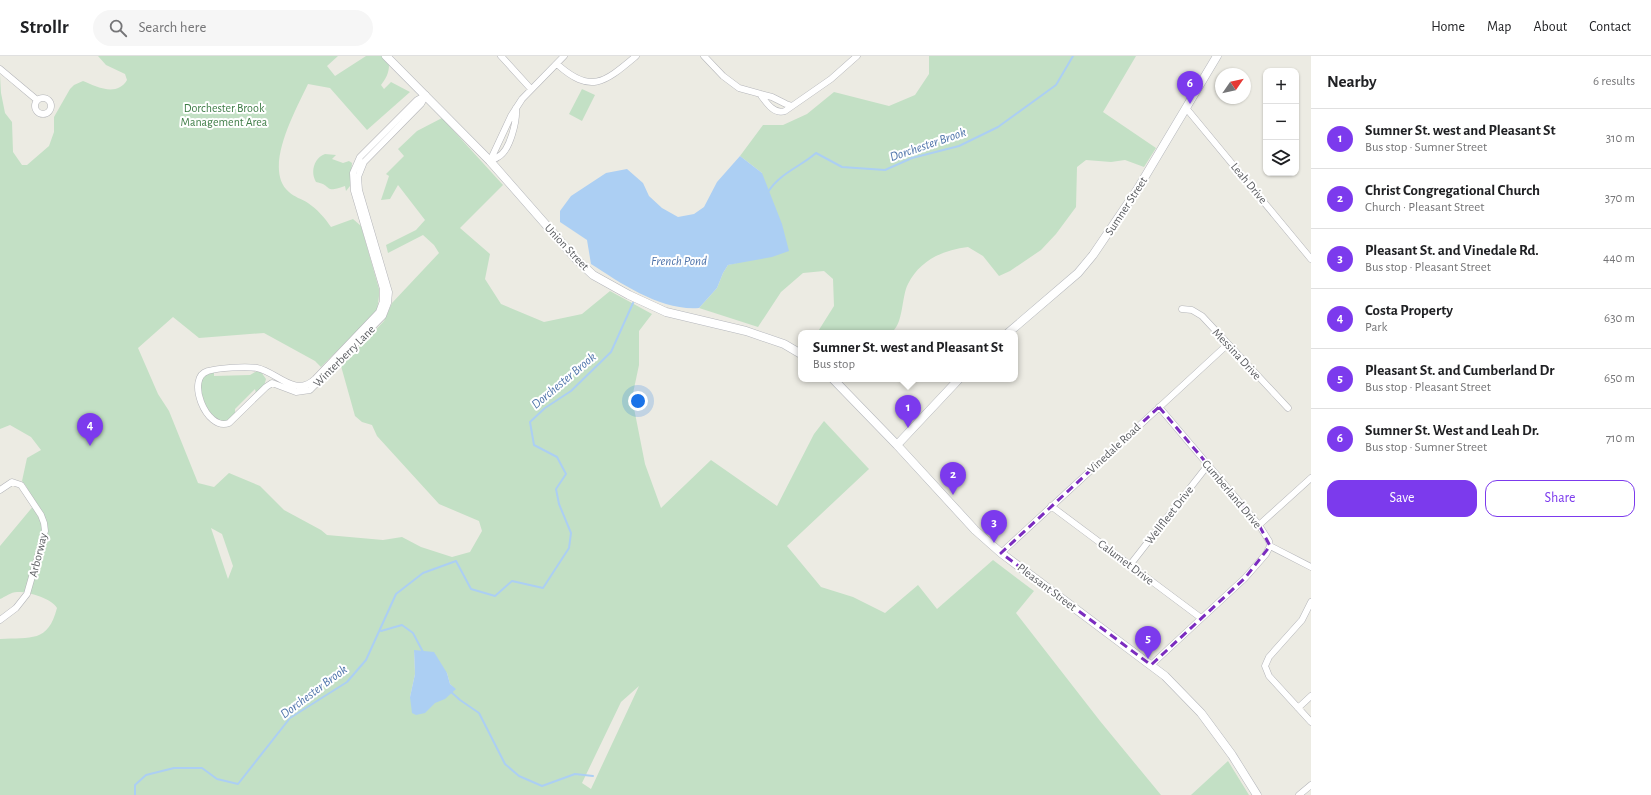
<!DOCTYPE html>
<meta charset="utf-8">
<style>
body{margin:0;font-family:"Alegreya Sans",sans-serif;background:#f6f6f6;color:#202124}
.controls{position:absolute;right:12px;top:12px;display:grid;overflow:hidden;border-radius:8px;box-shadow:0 1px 3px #0004}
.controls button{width:36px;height:36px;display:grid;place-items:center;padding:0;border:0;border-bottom:1px solid #e0e0e0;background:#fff;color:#202124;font:20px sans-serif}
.compass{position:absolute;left:1215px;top:12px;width:36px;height:36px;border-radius:50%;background:#fff;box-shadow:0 1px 3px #0004;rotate:56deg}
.you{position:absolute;left:638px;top:345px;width:14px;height:14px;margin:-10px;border:3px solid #fff;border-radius:50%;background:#1a73e8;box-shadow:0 0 0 6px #1a73e833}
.badge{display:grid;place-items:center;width:26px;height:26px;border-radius:50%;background:#7c3aed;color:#fff;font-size:13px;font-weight:700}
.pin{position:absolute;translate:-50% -33px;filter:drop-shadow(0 1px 2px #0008)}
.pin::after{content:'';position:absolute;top:21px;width:14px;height:12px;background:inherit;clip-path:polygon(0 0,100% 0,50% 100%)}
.popup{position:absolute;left:798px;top:274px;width:220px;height:52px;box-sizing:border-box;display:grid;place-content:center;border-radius:8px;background:#fff;filter:drop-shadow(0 1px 3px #0005);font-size:13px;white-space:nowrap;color:#757577}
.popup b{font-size:15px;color:#202124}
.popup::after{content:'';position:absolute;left:50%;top:100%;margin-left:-8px;border:8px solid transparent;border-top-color:#fff}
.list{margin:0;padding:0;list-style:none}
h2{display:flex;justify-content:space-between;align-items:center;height:52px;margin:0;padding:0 16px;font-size:17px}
h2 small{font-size:13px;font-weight:400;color:#757577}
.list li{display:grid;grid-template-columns:26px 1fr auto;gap:12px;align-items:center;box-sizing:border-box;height:60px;padding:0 16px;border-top:1px solid #e0e0e0}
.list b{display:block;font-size:15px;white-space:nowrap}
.list p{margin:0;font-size:13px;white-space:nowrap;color:#757577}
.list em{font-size:13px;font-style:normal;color:#757577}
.actions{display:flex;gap:8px;padding:12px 16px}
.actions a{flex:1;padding:9px 0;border:1px solid #7c3aed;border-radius:12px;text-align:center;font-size:14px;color:#7c3aed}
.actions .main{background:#7c3aed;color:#fff}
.icon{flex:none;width:22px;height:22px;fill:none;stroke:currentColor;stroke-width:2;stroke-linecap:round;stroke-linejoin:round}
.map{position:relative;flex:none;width:1311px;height:739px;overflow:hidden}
header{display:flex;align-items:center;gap:24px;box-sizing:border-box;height:56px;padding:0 20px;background:#fff;border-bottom:1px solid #e0e0e0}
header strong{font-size:19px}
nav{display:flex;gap:22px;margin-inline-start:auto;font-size:14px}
.search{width:280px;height:36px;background:#f6f6f6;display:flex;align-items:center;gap:10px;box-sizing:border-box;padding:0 14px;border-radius:22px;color:#757577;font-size:15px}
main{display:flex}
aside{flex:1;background:#fff}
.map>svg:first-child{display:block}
.green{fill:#c3e0c5;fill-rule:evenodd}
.water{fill:#accff3}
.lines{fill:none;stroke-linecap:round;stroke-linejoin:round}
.stream{stroke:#accff3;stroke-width:2}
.street-casing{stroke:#b4b5b9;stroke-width:7}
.secondary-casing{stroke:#b5b7bc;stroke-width:9}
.street{stroke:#fff;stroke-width:6}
.secondary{stroke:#fff;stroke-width:8}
.marked{fill:none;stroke:#7b2cbf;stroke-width:3;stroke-dasharray:8 5;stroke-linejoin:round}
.labels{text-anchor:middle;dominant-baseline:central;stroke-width:4;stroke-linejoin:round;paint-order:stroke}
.park-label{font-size:12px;fill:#3f7d47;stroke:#fff}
.street-label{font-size:12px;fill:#5c5e62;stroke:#fff}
.water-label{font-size:13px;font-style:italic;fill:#5075ab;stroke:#fff}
</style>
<header>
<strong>Strollr</strong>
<div class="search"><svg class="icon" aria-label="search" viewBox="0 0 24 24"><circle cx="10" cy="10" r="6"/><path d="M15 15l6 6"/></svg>Search here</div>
<nav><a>Home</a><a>Map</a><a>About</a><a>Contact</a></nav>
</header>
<main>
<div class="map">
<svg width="1311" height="739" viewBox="0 0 1311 739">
<rect width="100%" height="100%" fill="#ecebe3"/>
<path class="green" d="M98,0h240l-11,10 8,10 31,-20h20c6,10 2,20 -5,29l3,4 7,-7 19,10 -43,38 -37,-42 -22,-4c-12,26 -46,85 -19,108 5,5 13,7 19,11 9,6 17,15 23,24l22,-8 8,7 18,63v7l-2,15 -56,56 -6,-6 -51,-28 -65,5 -26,-21 -35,31 20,46 11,17 29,72 16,4 15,-14 31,13 24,24 37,20 6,5 56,5 19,-3 19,10 31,10 18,-5 12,-21 -3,-10 -40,-17 -62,-68 -5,-11 -10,-3 -7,-6 -14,-50 43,-45 8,-18 47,-50 -5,-8 -11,-10 -35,18 -2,-8 30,-15 9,-10 -27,-35 -8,14 -9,1 8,-24 -3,-2 18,-18 -6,-7 19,-18 25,-13 61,67 -43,43 30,26 -5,25 16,25 43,18 38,-8 28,-23 42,23 -13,17v34l-7,33 13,66 16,44 50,-48 66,46 37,-72 10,-13 45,48 -82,77 34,41 32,10 32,16 33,-28 19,24 56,-49 41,31 -18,22 84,108 61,74h-1161v-156c31,-2 48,4 57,-31 -4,-9 -30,-17 -40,-16 -6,0 -12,5 -17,7v-53l35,-42 -9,-18 -4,-5 5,-23 14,-8 -10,-13 -21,-12 -10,4v-354l1,18 4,20 7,9 1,30 9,13h5l22,-19 5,-14v-15l16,-28 4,-4 9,-4c14,6 34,16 44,-1l-2,-6 -19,-9zM211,472l11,6 11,32 -5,13zM414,595l33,22 3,11 5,5c-17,17 -22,13 -45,8l5,-23zM639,630l-48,103 -9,-6 39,-81z
M929,0h207l-33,56 53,36 -12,19 -19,-7 -14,2 -25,-2 -9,7 -1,40 -20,27 -15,16 -31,21 -11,5 -16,-20 -15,-9c-25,3 -48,13 -60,37 -7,13 -4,42 -18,49h-73l17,-27 -1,-27 -9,-8 -21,2 -22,19 -23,35 -59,-19 18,-20 6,-15 5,-8 25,-6 9,-86 -22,-17 23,-31h20l24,-11 27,-22 55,14 26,-11 14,-21z
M582,33l13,6 -13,26 -13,-7z
M325,98l11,1 -4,4 11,4 6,-2 3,2 -2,23 -4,5 -1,-5c-22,8 -12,-1 -29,-4 -6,-10 -2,-24 9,-28z
M257,315l4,1 5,7 -2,7 -8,7 -1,-4 -20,20v7l-6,5 -8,2 -13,-11 -9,-25 5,-13 10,-2v4l36,-1z
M1228,705l21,34h-58z"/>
<path class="water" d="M740,100l22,17 20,51 7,27 -17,6 -44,8 -5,8 -6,15 -18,20c-38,3 -77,-24 -108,-44l-4,-24 -27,-18v-11l11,-15 35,-23 21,-4 16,14 6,13 13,12 16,9 16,-3 10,-7 13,-25z
M414,594l20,2 13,21 3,11 6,5 -11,10 -10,4 -10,10 -9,2 -4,-2 -2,-16 5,-23z"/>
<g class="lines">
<path class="stream" d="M768,136c12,-19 32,-25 48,-39l26,14 43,3 27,-12 47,-12 39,-19 58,-42 17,-29
M381,575l21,-6 11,8 10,19
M450,635l10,9 19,13 26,51 14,12 23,10 33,-12 18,2
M135,739v-10l11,-10 28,-7h28l15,11 21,5 52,-66 57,-36 19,-22 30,-66 27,-21 33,-12 15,28 24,7 17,-15 31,7 26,-40 2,-15 -12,-29 -3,-15 10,-15 -9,-17 -23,-12 -4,-23 15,-14 26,-17 40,-39 22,-49"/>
<g class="street-casing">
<path id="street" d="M501,0l30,33
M704,0l19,20 16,12 33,9 14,7 6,2
M557,8c34,31 48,18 79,-8
M0,13l37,31
M760,38c6,8 14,21 25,17l46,-32 26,-23
M426,39l-5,9 -57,58 -6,15 1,13 30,102 -1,11 -5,13 -73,74 -14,2 -24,-9 -6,4 -37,36c-23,9 -44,-46 -21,-52 10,-3 38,-5 49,-3 20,4 38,30 58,11l64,-67 4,-11v-12l-29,-98 -1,-18 7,-16 57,-57z
M35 50a8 8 0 1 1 16 0a8 8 0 1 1-16 0Z
M1186,52l125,151
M490,105l21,-45 11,-17 42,-43
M490,105c2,-1 6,-2 8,-4 12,-6 19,-36 18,-49
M1182,253l10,1 10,6 86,92
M0,434l12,-8 9,3 20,30 3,8 1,8 -18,63 -11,14 -16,12
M1051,450l150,112
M1259,469l52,-47
M1270,490l41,21
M1001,497l227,-209
M1130,509l78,-100
M1311,546l-9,18 -33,37 -4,9 4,10 42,46
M1151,609l94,-87 21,-24 4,-8 -1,-5 -10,-16 -100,-118
M1298,652l13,-12
M1299,739l12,-10"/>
</g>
<g class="secondary-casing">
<path id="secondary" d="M386,0l104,105 86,98 17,16 36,20 37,17 80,19 38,13 17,10
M1008,277l70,-60 15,-18 44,-65 80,-134
M833,323l64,66 78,85 26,23 164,123 36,37 31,42 25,40
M897,389l62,-66"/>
</g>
<use href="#street" class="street"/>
<use href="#secondary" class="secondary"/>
</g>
<path class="marked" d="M1159,351l100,118 11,21 -25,32 -94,87 -150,-112z"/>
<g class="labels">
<g class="park-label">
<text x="224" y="52">Dorchester Brook<tspan x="224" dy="14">Management Area</tspan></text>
</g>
<g class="street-label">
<text transform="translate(1249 127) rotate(50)">Leah Drive</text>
<text transform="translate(1126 150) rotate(-57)">Sumner Street</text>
<text transform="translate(567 191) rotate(47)">Union Street</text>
<text transform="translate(1237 298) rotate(47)">Messina Drive</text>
<text transform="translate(344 300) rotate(-45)">Winterberry Lane</text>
<text transform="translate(1114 392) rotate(-43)">Vinedale Road</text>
<text transform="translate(1232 438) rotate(50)">Cumberland Drive</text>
<text transform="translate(1169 459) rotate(-52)">Wellfleet Drive</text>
<text transform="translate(38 499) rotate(-76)">Arborway</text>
<text transform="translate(1126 506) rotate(37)">Calumet Drive</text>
<text transform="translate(1047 531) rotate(37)">Pleasant Street</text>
</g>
<g class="water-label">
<text transform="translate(928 89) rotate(-19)">Dorchester Brook</text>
<text x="679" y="205">French Pond</text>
<text transform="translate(564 325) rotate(-40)">Dorchester Brook</text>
<text transform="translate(314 636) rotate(-37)">Dorchester Brook</text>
</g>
</g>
</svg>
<div class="controls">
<button>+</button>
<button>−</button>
<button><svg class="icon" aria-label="layers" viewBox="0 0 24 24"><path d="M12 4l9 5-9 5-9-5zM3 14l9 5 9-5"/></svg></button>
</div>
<svg class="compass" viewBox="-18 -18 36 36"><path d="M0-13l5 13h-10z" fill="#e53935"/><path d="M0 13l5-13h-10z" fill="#757577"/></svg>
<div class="you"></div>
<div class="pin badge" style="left:908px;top:372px">1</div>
<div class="popup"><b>Sumner St. west and Pleasant St</b>Bus stop</div>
<div class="pin badge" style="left:953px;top:439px">2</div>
<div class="pin badge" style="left:994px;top:487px">3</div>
<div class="pin badge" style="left:90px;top:390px">4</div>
<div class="pin badge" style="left:1148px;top:603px">5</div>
<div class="pin badge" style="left:1190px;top:48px">6</div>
</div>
<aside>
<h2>Nearby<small>6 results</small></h2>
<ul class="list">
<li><span class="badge">1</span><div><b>Sumner St. west and Pleasant St</b><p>Bus stop · Sumner Street</p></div><em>310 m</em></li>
<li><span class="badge">2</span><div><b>Christ Congregational Church</b><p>Church · Pleasant Street</p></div><em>370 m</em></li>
<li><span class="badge">3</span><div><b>Pleasant St. and Vinedale Rd.</b><p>Bus stop · Pleasant Street</p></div><em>440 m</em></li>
<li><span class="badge">4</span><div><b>Costa Property</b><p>Park</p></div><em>630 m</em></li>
<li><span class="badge">5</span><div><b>Pleasant St. and Cumberland Dr</b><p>Bus stop · Pleasant Street</p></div><em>650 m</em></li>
<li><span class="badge">6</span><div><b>Sumner St. West and Leah Dr.</b><p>Bus stop · Sumner Street</p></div><em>710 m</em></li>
</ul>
<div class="actions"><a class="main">Save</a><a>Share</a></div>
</aside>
</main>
